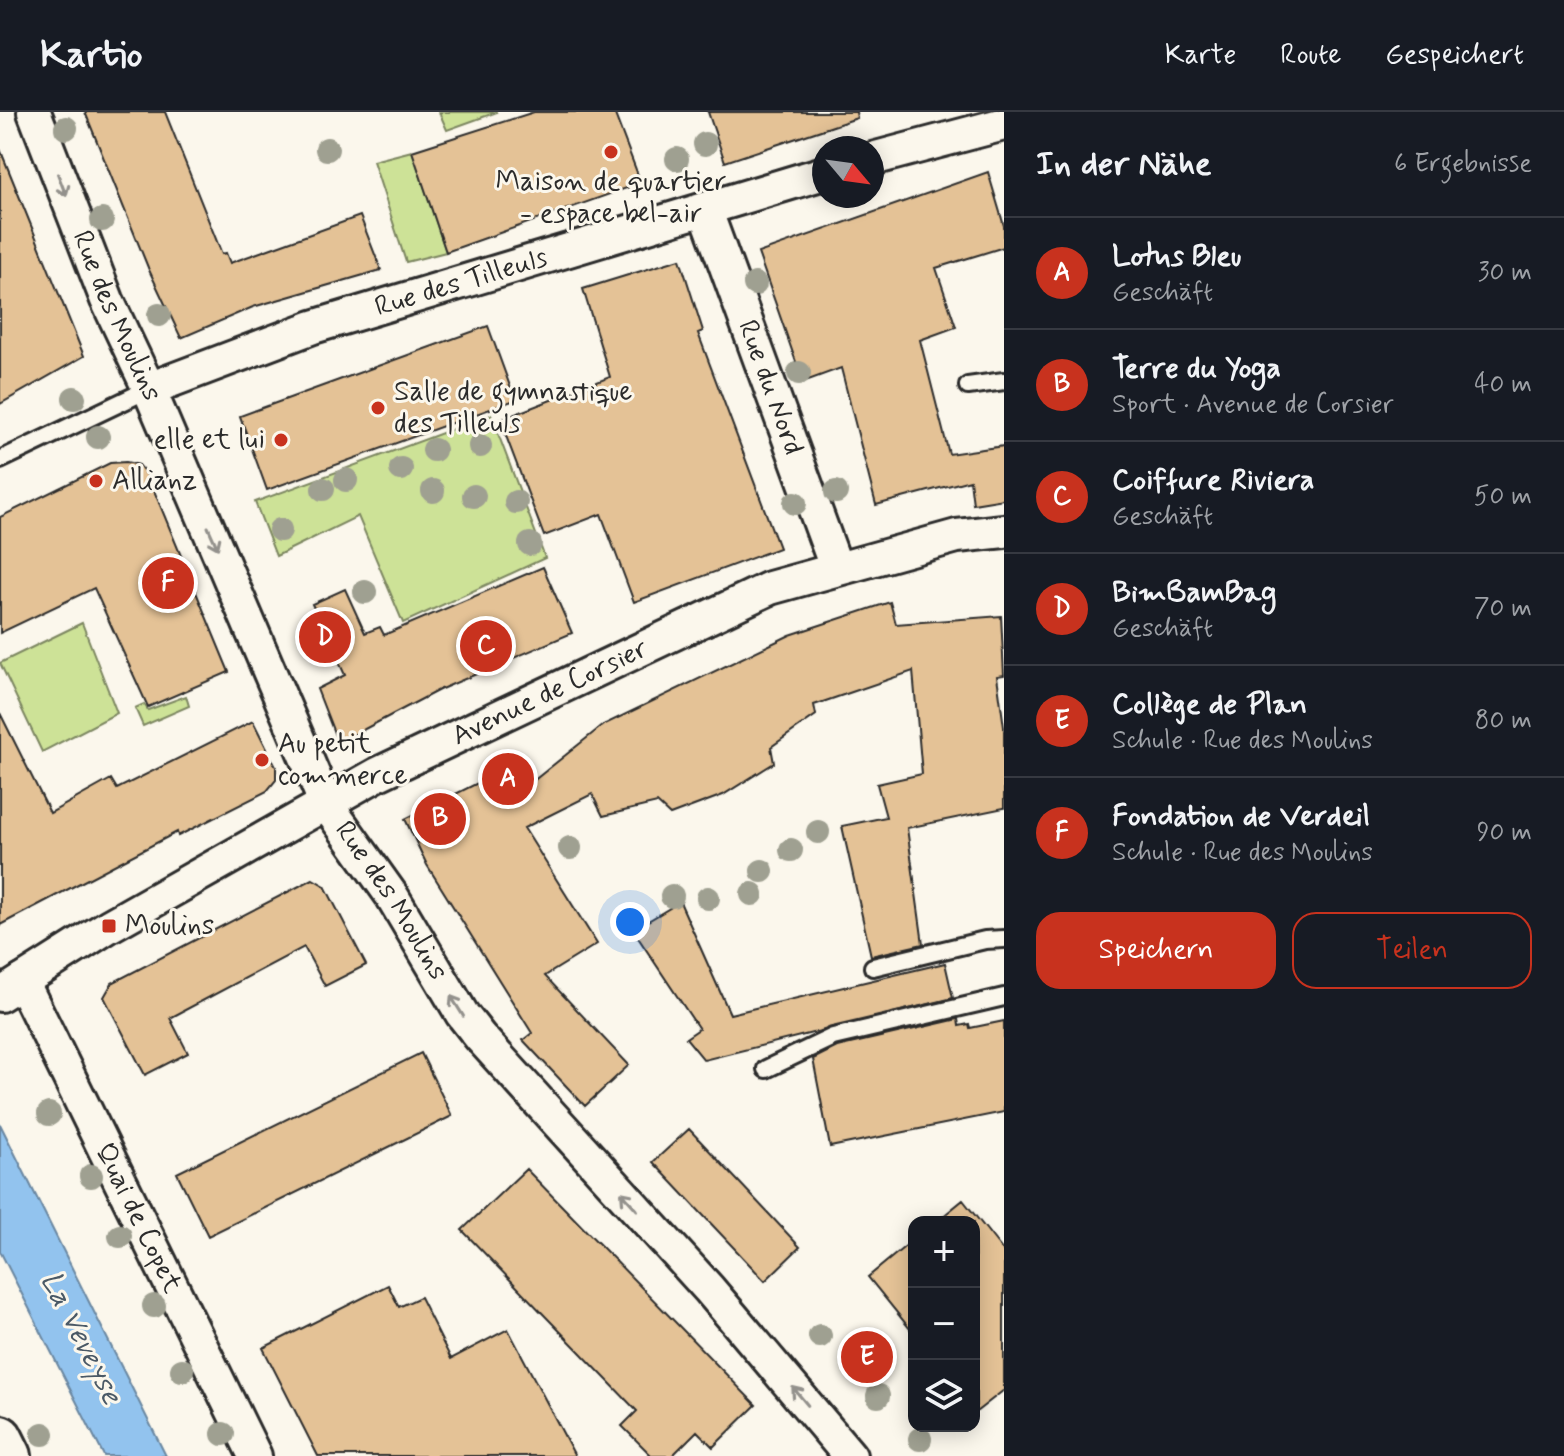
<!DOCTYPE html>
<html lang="de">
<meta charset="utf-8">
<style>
body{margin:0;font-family:Mynerve,sans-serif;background:#242831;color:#f1f3f6}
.controls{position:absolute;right:24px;bottom:24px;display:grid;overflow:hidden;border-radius:16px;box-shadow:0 4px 20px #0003}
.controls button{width:72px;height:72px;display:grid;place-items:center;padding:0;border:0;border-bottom:2px solid #363941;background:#171b24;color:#f1f3f6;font:40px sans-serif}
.compass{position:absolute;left:812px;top:24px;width:72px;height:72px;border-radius:50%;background:#171b24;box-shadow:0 4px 20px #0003;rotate:119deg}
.you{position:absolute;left:630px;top:810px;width:28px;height:28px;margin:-20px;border:6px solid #fff;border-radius:50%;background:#1a73e8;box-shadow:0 0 0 12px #1a73e833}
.badge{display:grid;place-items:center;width:52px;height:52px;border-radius:50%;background:#c8321e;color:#fff;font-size:26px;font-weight:700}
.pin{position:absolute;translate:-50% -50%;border:4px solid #fff;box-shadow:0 2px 8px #0006}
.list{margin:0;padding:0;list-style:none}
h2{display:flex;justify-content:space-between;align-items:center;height:104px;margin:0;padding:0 32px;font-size:34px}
h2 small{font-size:26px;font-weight:400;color:#9ea1a6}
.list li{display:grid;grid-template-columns:52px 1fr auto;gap:24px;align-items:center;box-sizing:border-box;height:112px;padding:0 32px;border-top:2px solid #363941}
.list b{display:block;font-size:30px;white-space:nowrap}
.list p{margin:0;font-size:26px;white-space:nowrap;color:#9ea1a6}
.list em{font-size:26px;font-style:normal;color:#9ea1a6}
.actions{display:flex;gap:16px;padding:24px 32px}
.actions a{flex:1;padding:18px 0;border:2px solid #c8321e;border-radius:24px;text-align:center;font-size:28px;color:#c8321e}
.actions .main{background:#c8321e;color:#fff}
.icon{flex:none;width:44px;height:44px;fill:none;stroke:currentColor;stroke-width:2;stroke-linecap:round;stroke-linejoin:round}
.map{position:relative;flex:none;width:1004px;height:1344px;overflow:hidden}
header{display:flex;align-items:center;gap:48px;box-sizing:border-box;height:112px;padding:0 40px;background:#171b24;border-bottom:2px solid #363941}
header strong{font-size:38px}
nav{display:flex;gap:44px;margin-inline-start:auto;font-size:28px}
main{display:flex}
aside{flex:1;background:#171b24}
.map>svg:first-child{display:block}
.green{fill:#cde297;stroke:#7c8661;stroke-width:2}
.water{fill:#92c3ee;stroke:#6986a0;stroke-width:2}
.building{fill:#e4c296;stroke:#2b2b2b;stroke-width:2}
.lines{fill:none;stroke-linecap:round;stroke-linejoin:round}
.lane-casing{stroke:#2b2b2b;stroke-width:22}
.street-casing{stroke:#2b2b2b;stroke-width:38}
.secondary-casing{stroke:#2b2b2b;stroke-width:50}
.lane{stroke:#fbf7ec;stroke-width:16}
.street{stroke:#fbf7ec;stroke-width:32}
.secondary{stroke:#fbf7ec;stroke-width:44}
.tree{fill:#9fa091}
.oneway{stroke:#93918c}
.poi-dot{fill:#c8321e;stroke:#fbf7ec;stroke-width:3}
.labels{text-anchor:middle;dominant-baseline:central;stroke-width:6;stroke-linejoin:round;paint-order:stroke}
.poi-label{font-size:28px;fill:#2b2b2b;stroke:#fbf7ec;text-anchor:start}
.street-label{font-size:28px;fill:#2b2b2b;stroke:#fbf7ec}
.water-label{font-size:30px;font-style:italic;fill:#4a5966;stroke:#fbf7ec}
</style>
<header>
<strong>Kartio</strong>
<nav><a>Karte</a><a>Route</a><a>Gespeichert</a></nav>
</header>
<main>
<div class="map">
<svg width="1004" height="1344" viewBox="0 0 1004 1344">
<rect width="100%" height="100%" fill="#fbf7ec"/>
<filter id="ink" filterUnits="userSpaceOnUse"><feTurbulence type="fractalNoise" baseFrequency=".0125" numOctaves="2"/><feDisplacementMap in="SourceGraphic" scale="16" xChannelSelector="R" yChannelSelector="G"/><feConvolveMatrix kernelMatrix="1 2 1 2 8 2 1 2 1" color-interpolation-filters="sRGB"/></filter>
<g filter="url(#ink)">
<path class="green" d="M439,0h58l-50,18z
M412,39l34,101 -40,10 -33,-101z
M491,303l54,143 -142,65 -45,-107 -82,40 -21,-54z
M82,511l35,90 -75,39 -42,-89z
M186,584l3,10 -46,20 -8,-18 9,-4 4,6z"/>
<path class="water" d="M0,1012l166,332h-62l-104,-205z"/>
<path class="building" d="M85,0h80l57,142 4,-1 4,10 130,-47 21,54 -128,37 -72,31 -32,-68z
M534,0h80l27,71 -195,69 -34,-101z
M708,0h148l1,6 -132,44z
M0,37l84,207 -84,48z
M988,60l16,54v21l-68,21 20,59 -36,13 29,114 55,-8v53l-31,5 -3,-24 -94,25 -35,-137 -38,14 -45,-129z
M680,147l23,72 -5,2 81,215 -145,54 -33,-88 -57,22 -44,-116 110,-43 -27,-88z
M488,214l27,74 -248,90 -27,-74z
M126,350l13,3 9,11 81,196 -81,35 -54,-119 -94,45v-116l110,-54z
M543,455l29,66 -133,57 -101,53 -21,-54 28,-14 -33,-71 33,-15 20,44 15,-6 4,8z
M890,490l6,22 105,-8 3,59 -7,1 7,51v81l-97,20 16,116 -52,12 -29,-130 44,-9 -9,-33 45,-10 -9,-103 -99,34 2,10 -45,32 3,16 -51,32 -53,20 -13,-12 -54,13 -11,-22 -68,34 73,116 -52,32 84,89 -44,41 -62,-66 9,-7 -105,-168 -22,-46 111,-55 11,22 76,-61 187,-90z
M0,601l50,100 61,-34 6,10 136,-68 23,46v13l-9,11 -89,45 -1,-4 -177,93z
M313,767l12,7 41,79 -41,21 -21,-39 -134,71 18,35 -43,22 -41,-78 8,-14z
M680,790l50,112 215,-51 8,35 -249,62 -18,-22 13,-9 -66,-99z
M958,907l1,7 10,-2 1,4 34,-7v91l-174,35 -17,-88 24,-12z
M421,941l31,63 -244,120 -31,-63z
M689,1017l111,118 -35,34 -112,-119z
M526,1057l230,236 -43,42 -16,-16 -25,25h-20l-30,-30 15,-15 -175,-181z
M963,1088l41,52v138l-28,22 -2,-190h-38z
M914,1127v95l-46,-57z
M388,1173l11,22 21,-10 31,62 57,-30 67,127h-257l-55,-108z"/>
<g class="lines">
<g class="lane-casing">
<path id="lane" d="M968,274l36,-5
M0,348l149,-71
M873,855l112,-27 19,-1
M766,957l67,-32 171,-40"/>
</g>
<g class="street-casing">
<g id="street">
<path id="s1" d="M34,0l73,188 42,89 176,413 67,94 70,118 18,23 229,252 141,167"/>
<path d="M872,47l132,-35"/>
<path id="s2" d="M705,97l131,358"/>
<path id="s3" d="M149,277l164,-62 511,-154"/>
<path id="s4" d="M22,869l233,475"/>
<path id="s5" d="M0,883l109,-69 269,-152 392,-186 187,-52 47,-5"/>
</g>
</g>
<g class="secondary-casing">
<path id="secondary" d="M0,1326l9,18"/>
</g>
<use href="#lane" class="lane"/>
<use href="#street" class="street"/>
<use href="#secondary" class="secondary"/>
</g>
<g class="tree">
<circle cx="66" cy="16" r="12"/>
<circle cx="705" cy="32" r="12"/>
<circle cx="327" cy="37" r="12"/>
<circle cx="677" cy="47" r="12"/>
<circle cx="102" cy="108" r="12"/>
<circle cx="755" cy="172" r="12"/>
<circle cx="159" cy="203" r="12"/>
<circle cx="799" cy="261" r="12"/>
<circle cx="74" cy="286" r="12"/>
<circle cx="98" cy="325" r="12"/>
<circle cx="480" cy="334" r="12"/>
<circle cx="434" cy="338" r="12"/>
<circle cx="401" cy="357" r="12"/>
<circle cx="346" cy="368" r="12"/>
<circle cx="323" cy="377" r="12"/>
<circle cx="433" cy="379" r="12"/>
<circle cx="836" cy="380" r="12"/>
<circle cx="474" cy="384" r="12"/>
<circle cx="516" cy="390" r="12"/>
<circle cx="795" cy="391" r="12"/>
<circle cx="280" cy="418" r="12"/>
<circle cx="530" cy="432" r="12"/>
<circle cx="365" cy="480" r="12"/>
<circle cx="818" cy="720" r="12"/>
<circle cx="570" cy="736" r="12"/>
<circle cx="791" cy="738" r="12"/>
<circle cx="762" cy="759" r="12"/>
<circle cx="752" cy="782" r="12"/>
<circle cx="672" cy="784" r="12"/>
<circle cx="708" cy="786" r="12"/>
<circle cx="49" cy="1002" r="12"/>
<circle cx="91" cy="1064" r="12"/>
<circle cx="120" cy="1124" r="12"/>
<circle cx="154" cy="1194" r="12"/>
<circle cx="820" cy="1224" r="12"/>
<circle cx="856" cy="1252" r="12"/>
<circle cx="182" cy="1258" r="12"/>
<circle cx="878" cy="1284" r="12"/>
<circle cx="43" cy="1322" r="12"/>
<circle cx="223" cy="1322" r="12"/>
<circle cx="920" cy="1327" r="12"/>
</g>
<defs><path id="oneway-shaft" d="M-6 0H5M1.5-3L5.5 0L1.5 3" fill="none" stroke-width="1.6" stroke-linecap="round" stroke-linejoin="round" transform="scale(2)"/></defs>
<g class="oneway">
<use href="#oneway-shaft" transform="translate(62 73) rotate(69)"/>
<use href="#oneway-shaft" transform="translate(213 426) rotate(66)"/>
<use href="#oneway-shaft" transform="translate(457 894) rotate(-122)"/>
<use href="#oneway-shaft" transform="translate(629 1089) rotate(-132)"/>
<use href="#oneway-shaft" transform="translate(800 1284) rotate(-130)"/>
</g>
</g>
<g class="poi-dot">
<circle cx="611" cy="40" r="8"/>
<circle cx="378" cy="296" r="8"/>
<circle cx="281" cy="328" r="8"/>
<circle cx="96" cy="369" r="8"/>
<circle cx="262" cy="648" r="8"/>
<rect x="101" y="806" width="16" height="16" rx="4"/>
</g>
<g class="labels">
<g class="poi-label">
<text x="611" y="70" text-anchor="middle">Maison de quartier<tspan x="611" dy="32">- espace bel-air</tspan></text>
<text x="394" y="280">Salle de gymnastique<tspan x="394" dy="32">des Tilleuls</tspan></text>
<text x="265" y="328" text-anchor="end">elle et lui</text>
<text x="112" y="369">Allianz</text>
<text x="278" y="632">Au petit<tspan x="278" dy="32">commerce</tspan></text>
<text x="125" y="814">Moulins</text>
</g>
<g class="street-label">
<text stroke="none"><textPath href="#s3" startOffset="330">Rue des Tilleuls</textPath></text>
<text stroke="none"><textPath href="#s1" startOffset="220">Rue des Moulins</textPath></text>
<text stroke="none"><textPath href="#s2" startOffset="190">Rue du Nord</textPath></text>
<text stroke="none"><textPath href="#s5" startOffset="628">Avenue de Corsier</textPath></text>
<text stroke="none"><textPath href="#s1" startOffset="868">Rue des Moulins</textPath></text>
<text stroke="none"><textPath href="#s4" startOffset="264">Quai de Copet</textPath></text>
</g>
<g class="water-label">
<text transform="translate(81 1226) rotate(63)">La Veveyse</text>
</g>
</g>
</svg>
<div class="controls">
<button>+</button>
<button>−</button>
<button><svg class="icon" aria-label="layers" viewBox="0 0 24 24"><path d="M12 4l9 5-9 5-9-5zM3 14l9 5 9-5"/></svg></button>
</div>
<svg class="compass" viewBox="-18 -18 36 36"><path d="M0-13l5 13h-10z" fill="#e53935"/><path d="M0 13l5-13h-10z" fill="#9ea1a6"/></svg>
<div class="you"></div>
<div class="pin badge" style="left:508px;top:667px">A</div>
<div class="pin badge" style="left:440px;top:707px">B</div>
<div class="pin badge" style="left:486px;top:534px">C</div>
<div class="pin badge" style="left:325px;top:525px">D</div>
<div class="pin badge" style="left:867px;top:1245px">E</div>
<div class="pin badge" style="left:168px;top:471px">F</div>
</div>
<aside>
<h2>In der Nähe<small>6 Ergebnisse</small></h2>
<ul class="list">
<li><span class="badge">A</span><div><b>Lotus Bleu</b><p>Geschäft</p></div><em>30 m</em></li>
<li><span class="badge">B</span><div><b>Terre du Yoga</b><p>Sport · Avenue de Corsier</p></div><em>40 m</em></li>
<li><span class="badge">C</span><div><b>Coiffure Riviera</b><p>Geschäft</p></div><em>50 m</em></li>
<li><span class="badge">D</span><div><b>BimBamBag</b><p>Geschäft</p></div><em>70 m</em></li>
<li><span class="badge">E</span><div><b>Collège de Plan</b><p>Schule · Rue des Moulins</p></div><em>80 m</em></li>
<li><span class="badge">F</span><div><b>Fondation de Verdeil</b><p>Schule · Rue des Moulins</p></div><em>90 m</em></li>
</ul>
<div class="actions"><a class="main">Speichern</a><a>Teilen</a></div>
</aside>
</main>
